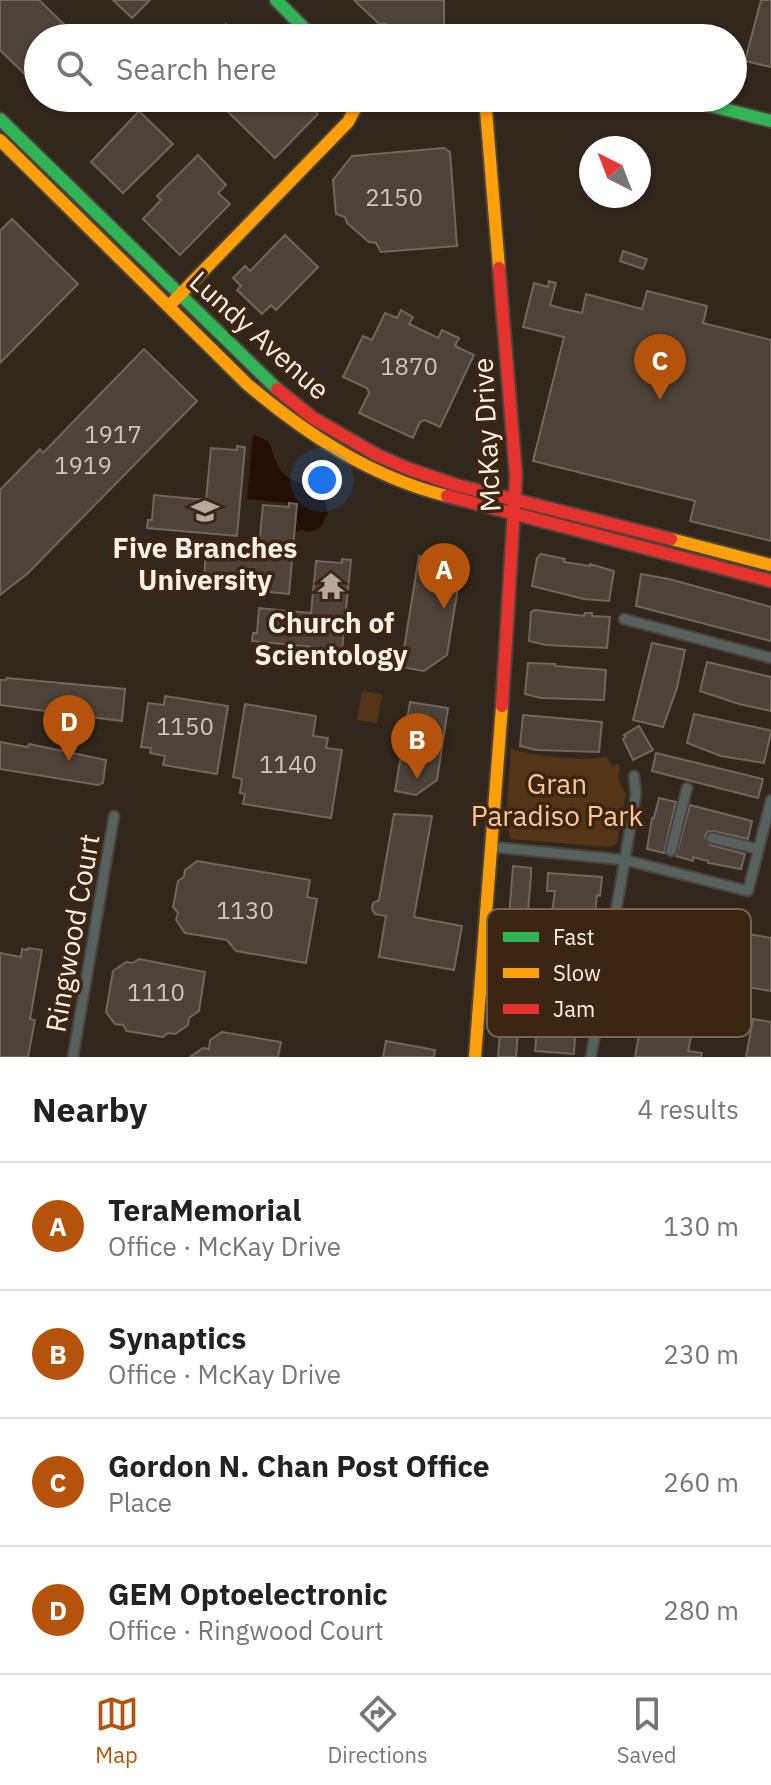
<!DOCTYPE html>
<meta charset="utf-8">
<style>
body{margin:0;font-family:"IBM Plex Sans",sans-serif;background:#f6f6f6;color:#222}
.compass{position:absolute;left:579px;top:136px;width:72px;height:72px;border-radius:50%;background:#fff;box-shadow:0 2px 6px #0004;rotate:318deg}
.you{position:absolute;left:322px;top:480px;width:28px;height:28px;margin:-20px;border:6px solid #fff;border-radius:50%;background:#1a73e8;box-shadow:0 0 0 12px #1a73e833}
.badge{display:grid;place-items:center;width:52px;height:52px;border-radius:50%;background:#b45309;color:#fff;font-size:26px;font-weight:700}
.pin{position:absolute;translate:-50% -66px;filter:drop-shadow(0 2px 4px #0008)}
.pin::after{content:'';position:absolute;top:42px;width:28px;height:24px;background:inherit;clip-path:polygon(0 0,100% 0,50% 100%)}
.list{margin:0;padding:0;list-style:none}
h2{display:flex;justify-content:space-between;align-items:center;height:104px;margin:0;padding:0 32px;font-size:34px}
h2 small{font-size:26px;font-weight:400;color:#767676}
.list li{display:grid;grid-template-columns:52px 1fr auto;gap:24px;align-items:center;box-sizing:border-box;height:128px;padding:0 32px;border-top:2px solid #e0e0e0}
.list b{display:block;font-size:30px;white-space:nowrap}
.list p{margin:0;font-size:26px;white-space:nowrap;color:#767676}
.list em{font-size:26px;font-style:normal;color:#767676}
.icon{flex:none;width:44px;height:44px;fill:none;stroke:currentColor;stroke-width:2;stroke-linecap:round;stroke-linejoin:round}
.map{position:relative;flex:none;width:771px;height:1057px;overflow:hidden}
.search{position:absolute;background:#fff;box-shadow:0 2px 6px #0004;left:24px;right:24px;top:24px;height:88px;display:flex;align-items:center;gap:20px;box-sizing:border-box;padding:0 28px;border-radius:44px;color:#767676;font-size:30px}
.sheet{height:616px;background:#fff}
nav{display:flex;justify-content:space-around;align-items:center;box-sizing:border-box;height:112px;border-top:2px solid #e0e0e0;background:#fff;font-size:22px;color:#767676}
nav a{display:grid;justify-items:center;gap:4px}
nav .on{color:#b45309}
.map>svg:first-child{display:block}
.green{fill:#543518}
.water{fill:#230f03}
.building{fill:#4d433a;stroke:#71675d;stroke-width:2}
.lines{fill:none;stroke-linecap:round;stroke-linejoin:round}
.street-casing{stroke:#4d433a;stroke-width:13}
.fast-casing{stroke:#4d433a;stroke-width:16}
.slow-casing{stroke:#4d433a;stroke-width:16}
.jam-casing{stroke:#4d433a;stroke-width:16}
.street{stroke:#55625f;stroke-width:9}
.fast{stroke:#30b455;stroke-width:12}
.slow{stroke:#ff9f0a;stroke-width:12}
.jam{stroke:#e5322d;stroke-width:12}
.labels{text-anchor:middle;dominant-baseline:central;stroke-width:7;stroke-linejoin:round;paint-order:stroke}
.number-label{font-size:24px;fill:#d1c6bc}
.street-label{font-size:28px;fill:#fdf1e7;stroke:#3c2612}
.poi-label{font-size:28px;font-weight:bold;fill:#fdf1e7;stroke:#3c2612}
.park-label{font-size:28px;fill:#fdc698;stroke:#3c2612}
.key{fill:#3c2612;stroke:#766352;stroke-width:2}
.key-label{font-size:22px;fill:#fdf1e7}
</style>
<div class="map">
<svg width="771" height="1057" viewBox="0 0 771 1057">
<rect width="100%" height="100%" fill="#32271c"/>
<path class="green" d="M362,691l20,3 -5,29 -20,-3z
M511,749c17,6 80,14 95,7l6,10 6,-2 2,4 -2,10 8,16 -9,49 -7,4 -99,-8 -5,-16z"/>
<path class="water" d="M253,434l16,8c5,11 6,22 14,31 12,13 29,9 41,22l4,19 -8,14 -10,4 -9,-2 -6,2 2,-28 -50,-5z"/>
<path class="building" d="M0,0h39l39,38h-40v49l-38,-37z
M113,0h37l-18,18z
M354,0h90v31l-48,3 -10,-10h-7z
M761,0h10v67l-26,-6z
M226,24l15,14h-29z
M214,98h88l16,16 -43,44z
M139,111l34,33 -50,49 -32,-31z
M444,148l6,4 7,94 -76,6 -5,-9 -7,-1 -22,-19 -2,-6 -9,-3 -3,-34 19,-24z
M198,155l28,30 -8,8 12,11 -50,51 -37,-36 18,-19 -4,-4z
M12,219l66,65 -78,79v-132z
M285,235l33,32 -42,43 -5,-5 -9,9 -25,-24 4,-4 -8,-8 12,-12 5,5z
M623,251l24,8 -4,10 -23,-8z
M549,281l7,2 -6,22 14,4 18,4 4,-19 56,15 5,-18 60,15 -4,17 68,17v201l-81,-20 5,-20 -162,-40 31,-124 -41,-10 11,-44 14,4z
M401,310l12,7 -4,7 29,14 4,-8 17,8 -4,8 19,9 -34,72 -15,-7 -5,2 -7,16 -54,-25 10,-20 -2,-5 -24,-11 20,-41 9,4 13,-27 12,5z
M144,349l53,52 -170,173 -27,21v-105l40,-41 3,4z
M237,446l8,1 -8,89 -90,-8 1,-8h4l2,-25 52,5 5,-52 26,2z
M289,503l8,1 -8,90 -90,-9 1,-8h4l2,-25 52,5 5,-52 26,2z
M541,554l24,5 -1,3 26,4v-2l24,7 -5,30 -25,-2 -52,-13 5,-28z
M419,556l43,7 -15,92 -23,16 -23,-4z
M342,559l9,1 -9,90 -90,-9 1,-8h4l2,-25 52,5 5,-52 26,2z
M641,574l28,5 102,28v34l-135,-35z
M535,610l49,6 1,-3h7v3l18,1 -3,31 -61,-3 -17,-4 2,-29z
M652,643l33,7 -8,38 -14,39 -30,-7z
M707,662l64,15v34l-32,-7 -39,-13z
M528,663l27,1v2l51,4 -2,30 -63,-2 -16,-4z
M7,678l118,11 -3,32 -122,-16v-25h6z
M165,696l63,10 -11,68 -54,-9 2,-9 -15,-3 1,-5 -10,-1 7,-44 16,2z
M410,702l38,6 -11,72 -21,15 -21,-4z
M245,704l71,12 -3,20 15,2 -2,10 16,2 -11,68 -88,-14 2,-10 -5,-1 2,-14 -9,-2z
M694,714l75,16 2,2 -7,31 -43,-7 -34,-13z
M523,715l79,7 -3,30 -63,-2 -16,-4z
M639,726l14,24 -20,10 -10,-21 3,-2 -2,-2z
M0,742l28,5 1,-3 77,16 -3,23 -5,2 -98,-16z
M656,753l107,26 -5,19 -106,-27z
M659,798l17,4 -12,51 -17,-4 5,-31h2z
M690,805l62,16 -4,18 -35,-8 -6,1 -2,5 5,8 35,9 -4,15 -33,-6v-2l-15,-4v4l-17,-5z
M394,814l38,2 -18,101 48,9 -8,44 -75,-13 7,-41 -11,-2 -3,-5 1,-6 6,-3z
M197,861l113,19 -3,17 10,2 -11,64 -70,-12 -9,-11 -42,-7 -9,-13 2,-7 -5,-6 5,-26 6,-4 1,-7z
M513,866l18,2v7l-15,182h-18z
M548,873l54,4 -2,19 -3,-1 -7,62 -44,-3 9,-63h-8z
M649,917l122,21v53l-123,-20 8,-44 -9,-1z
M28,948l14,2 -12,69 5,1 -7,37h-28v-104l21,4 1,-8 5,1z
M139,959l66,13 -6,39 -10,7 -1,7 -13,9 -7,-1 -5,4 -36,-6 -4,-6 -8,-1 -9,-12 7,-41 13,-9 7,1z
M541,968l44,3 -1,21h-4l-2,29h-2l-2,33 -39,-3 3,-33h-4l1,-19h4z
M645,1001l52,8 -9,42 14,2 -1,4h-66z
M753,1019l18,3v35h-25z
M222,1032l59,10 -3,15h-88l13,-9 6,1 1,-9z
M386,1041l49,9 -1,7h-51z"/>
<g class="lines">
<g class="street-casing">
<path id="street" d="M624,619l147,39
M712,838l46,11
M493,847l132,13 123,31 23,-91
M671,851l16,-63
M73,1057l41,-241
M591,1057l45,-263 -2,-18"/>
</g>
<g class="fast-casing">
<path id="fast" d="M276,0l38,38
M680,98l91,23
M0,119l277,270"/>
</g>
<g class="slow-casing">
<path id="slow" d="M485,98l14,170
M0,140l247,244c59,50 124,93 200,112
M169,306l179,-184 13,-24
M671,539l100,26
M475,1057l27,-351"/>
</g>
<g class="jam-casing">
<path id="jam" d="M499,268l17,208 -14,230
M277,389l36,29 64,37 32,14 47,16 215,54
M447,496l324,85"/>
</g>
<use href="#street" class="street"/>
<use href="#fast" class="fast"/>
<use href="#slow" class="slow"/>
<use href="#jam" class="jam"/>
</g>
<defs>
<g id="university-bare" transform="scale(2.16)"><path d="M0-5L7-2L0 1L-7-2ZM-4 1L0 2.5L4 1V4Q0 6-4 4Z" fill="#b6aaa0" stroke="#3c2612" stroke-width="2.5" paint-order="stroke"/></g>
<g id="temple-bare" transform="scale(2.16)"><path d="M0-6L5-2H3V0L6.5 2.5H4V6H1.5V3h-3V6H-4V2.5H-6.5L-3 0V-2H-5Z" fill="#b6aaa0" stroke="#3c2612" stroke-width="2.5" paint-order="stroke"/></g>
</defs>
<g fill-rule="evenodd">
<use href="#university-bare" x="205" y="511"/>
<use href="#temple-bare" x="331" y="586"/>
</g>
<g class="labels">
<g class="number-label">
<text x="394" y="197">2150</text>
<text x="409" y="366">1870</text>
<text x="113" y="434">1917</text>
<text x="83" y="465">1919</text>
<text x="185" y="726">1150</text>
<text x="288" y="764">1140</text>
<text x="245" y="910">1130</text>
<text x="156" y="992">1110</text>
</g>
<g class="street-label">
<text transform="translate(260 335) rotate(42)">Lundy Avenue</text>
<text transform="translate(486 435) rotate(-93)">McKay Drive</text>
<text transform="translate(72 933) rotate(-80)">Ringwood Court</text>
</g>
<g class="poi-label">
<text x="205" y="547">Five Branches<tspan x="205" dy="32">University</tspan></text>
<text x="331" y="622">Church of<tspan x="331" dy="32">Scientology</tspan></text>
</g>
<g class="park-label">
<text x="557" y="783">Gran<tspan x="557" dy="32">Paradiso Park</tspan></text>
</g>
</g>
<rect x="487" y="909" width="264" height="128" rx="12" class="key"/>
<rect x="503" y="932" width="36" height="10" fill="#30b455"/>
<rect x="503" y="968" width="36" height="10" fill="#ff9f0a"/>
<rect x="503" y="1004" width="36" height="10" fill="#e5322d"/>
<g class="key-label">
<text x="553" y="945">Fast</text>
<text x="553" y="981">Slow</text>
<text x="553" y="1017">Jam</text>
</g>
</svg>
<svg class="compass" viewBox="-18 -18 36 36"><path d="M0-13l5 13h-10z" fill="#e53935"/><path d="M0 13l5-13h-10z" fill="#767676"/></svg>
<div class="you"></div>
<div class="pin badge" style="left:444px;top:609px">A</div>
<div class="pin badge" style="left:417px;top:779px">B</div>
<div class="pin badge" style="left:660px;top:400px">C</div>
<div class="pin badge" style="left:69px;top:761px">D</div>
<div class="search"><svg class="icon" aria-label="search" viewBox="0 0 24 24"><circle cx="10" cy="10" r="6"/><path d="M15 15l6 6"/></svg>Search here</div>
</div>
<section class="sheet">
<h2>Nearby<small>4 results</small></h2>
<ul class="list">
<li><span class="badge">A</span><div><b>TeraMemorial</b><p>Office · McKay Drive</p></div><em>130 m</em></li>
<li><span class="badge">B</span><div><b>Synaptics</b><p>Office · McKay Drive</p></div><em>230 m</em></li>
<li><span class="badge">C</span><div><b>Gordon N. Chan Post Office</b><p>Place</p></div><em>260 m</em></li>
<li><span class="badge">D</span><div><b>GEM Optoelectronic</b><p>Office · Ringwood Court</p></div><em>280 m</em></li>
</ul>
</section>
<nav>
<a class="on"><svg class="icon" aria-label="map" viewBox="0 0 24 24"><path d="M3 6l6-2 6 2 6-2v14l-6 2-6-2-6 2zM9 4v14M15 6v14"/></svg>Map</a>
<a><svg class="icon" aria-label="directions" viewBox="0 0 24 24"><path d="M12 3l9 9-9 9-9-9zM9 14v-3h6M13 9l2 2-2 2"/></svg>Directions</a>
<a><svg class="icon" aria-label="saved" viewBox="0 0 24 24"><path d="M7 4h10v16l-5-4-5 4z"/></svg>Saved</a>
</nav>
